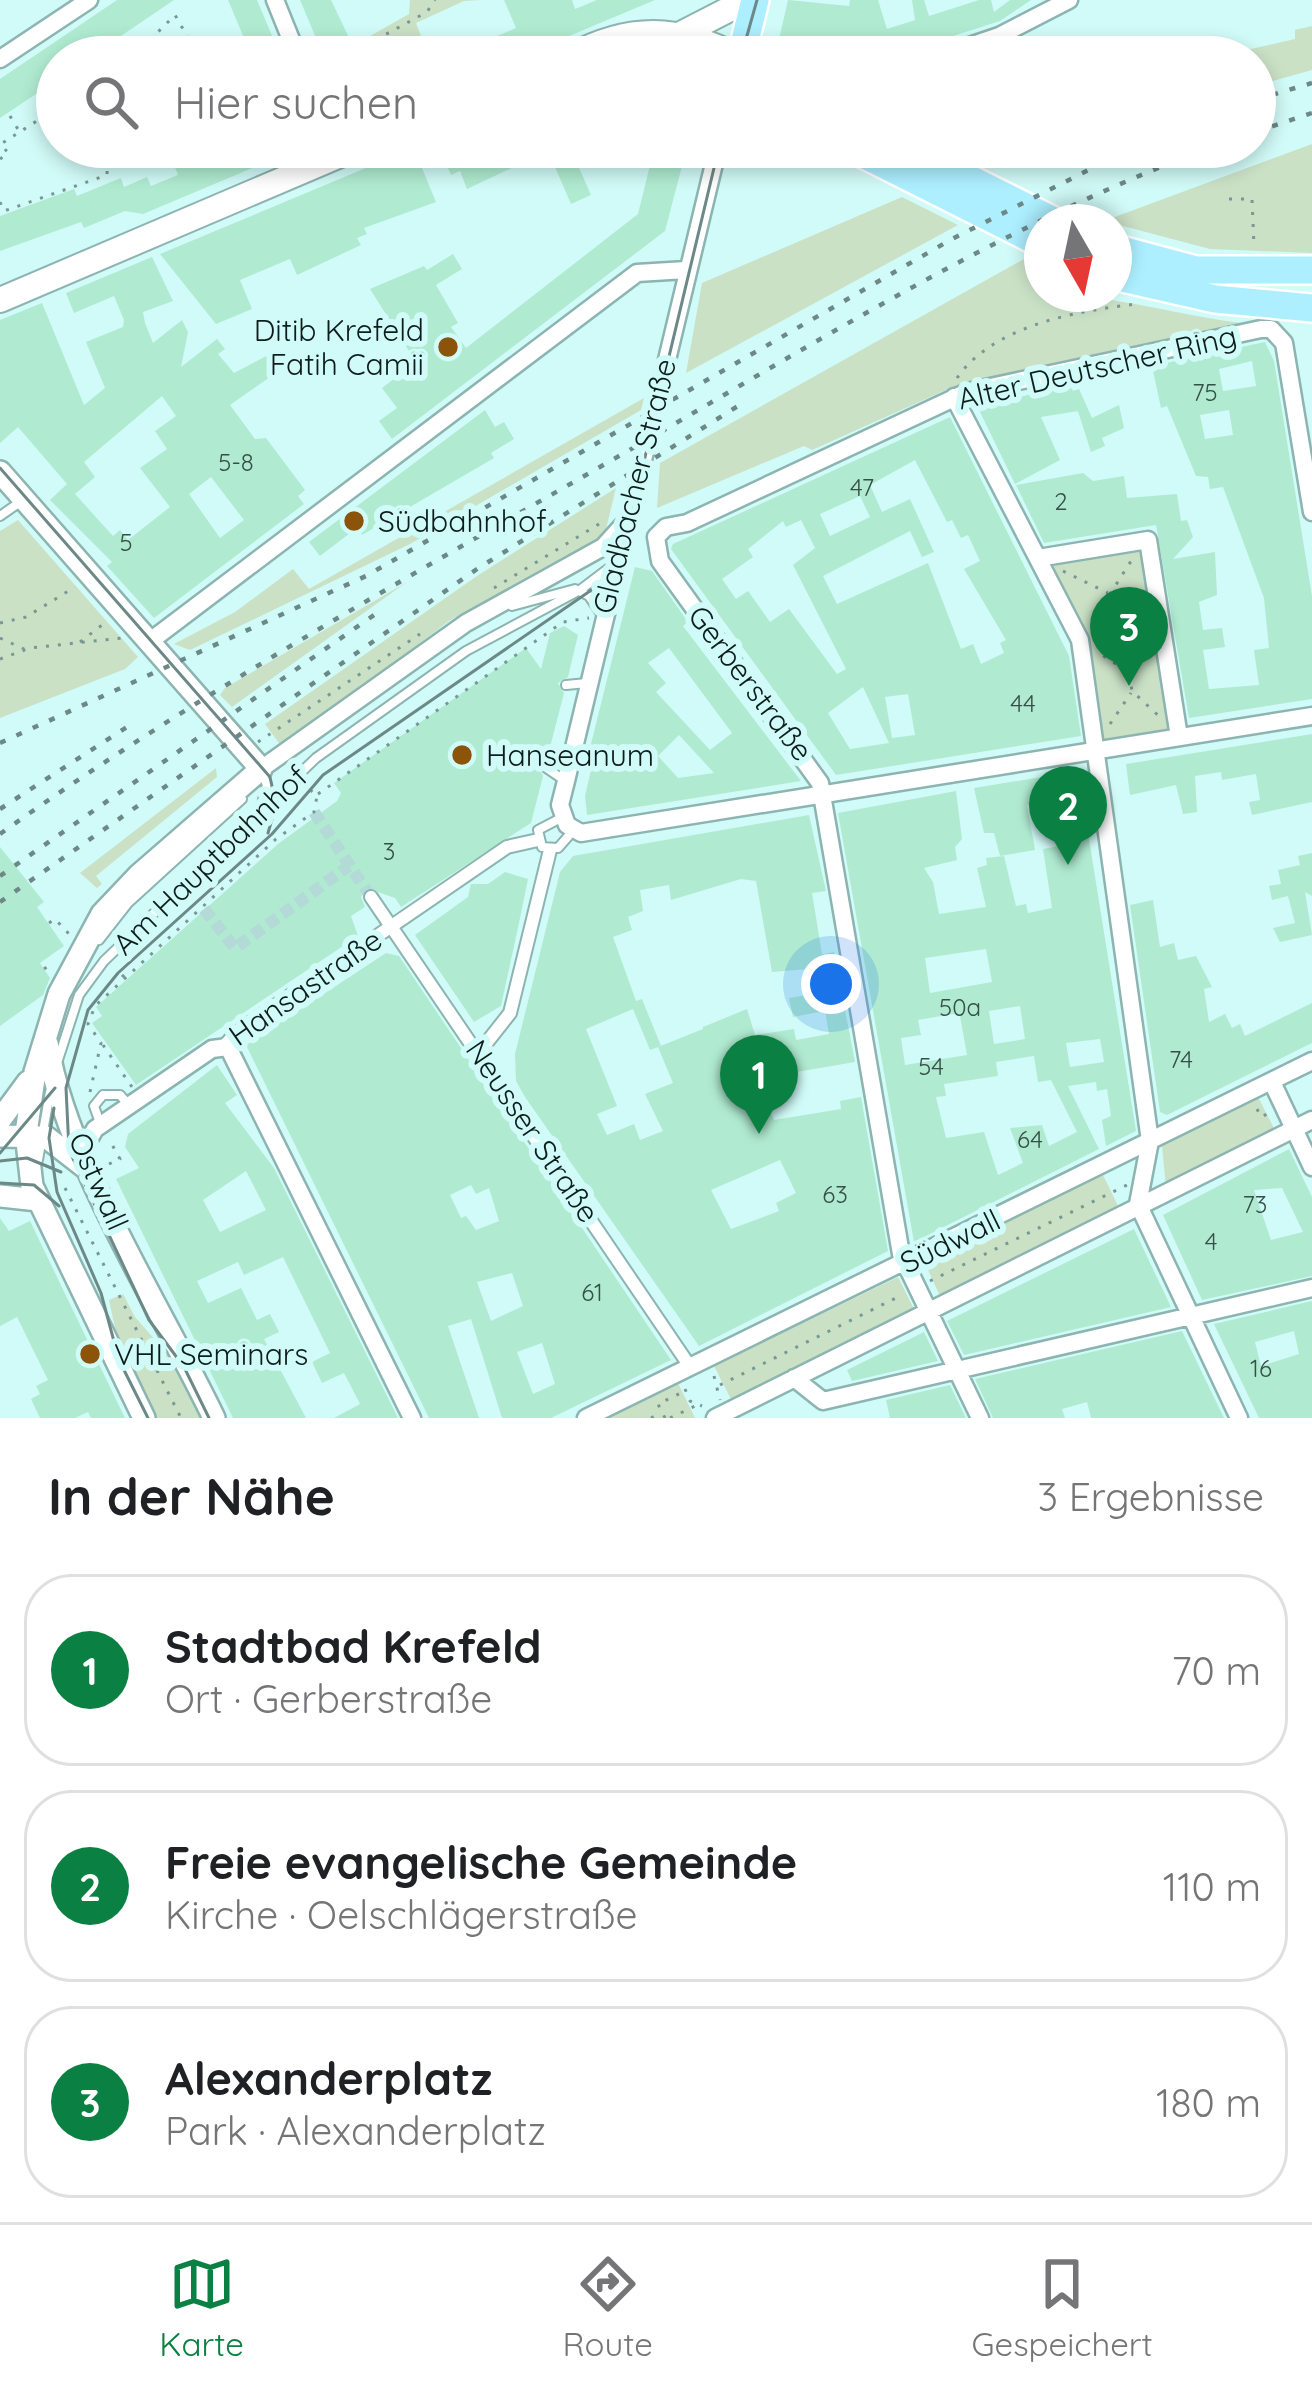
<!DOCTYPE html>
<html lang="de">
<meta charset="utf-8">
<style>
body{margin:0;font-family:Quicksand,sans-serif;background:#f2f2f2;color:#202124}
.compass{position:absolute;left:1024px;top:204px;width:108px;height:108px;border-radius:50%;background:#fff;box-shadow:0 6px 18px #0003;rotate:171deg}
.you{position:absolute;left:831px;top:984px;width:42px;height:42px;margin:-30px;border:9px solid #fff;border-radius:50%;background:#1a73e8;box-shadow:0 0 0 18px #1a73e833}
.badge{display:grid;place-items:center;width:78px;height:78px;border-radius:50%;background:#0b8043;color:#fff;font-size:39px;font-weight:700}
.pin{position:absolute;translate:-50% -99px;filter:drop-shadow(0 3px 6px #0008)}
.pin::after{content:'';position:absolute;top:63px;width:42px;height:36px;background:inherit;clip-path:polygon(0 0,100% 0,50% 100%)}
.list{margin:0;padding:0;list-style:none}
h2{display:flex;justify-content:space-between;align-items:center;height:156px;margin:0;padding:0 48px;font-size:51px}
h2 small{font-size:39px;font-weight:400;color:#757577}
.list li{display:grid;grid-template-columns:78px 1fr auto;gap:36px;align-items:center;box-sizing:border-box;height:192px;margin:0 24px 24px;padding:0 24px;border:3px solid #e0e0e0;border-radius:48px}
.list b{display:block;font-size:45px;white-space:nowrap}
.list p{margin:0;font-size:39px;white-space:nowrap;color:#757577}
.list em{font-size:39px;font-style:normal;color:#757577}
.icon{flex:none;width:66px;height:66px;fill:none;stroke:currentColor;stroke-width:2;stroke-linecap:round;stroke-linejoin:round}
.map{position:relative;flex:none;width:1312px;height:1418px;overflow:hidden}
.search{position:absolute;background:#fff;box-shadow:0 6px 18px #0003;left:36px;right:36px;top:36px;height:132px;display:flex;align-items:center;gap:30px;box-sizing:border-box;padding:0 42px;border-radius:66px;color:#757577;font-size:45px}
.sheet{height:804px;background:#fff}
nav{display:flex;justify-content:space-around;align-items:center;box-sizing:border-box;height:168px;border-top:3px solid #e0e0e0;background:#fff;font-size:33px;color:#757577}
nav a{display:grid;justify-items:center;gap:6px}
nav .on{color:#0b8043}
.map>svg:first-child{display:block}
.green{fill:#cae1c6}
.building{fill:#b0ebd1;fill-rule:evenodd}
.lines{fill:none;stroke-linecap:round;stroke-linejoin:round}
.pedestrian-tunnel{stroke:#b4dad7;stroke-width:12;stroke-dasharray:12 6;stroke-linecap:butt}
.service-casing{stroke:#8cb4b1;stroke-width:12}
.pedestrian-casing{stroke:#8cb4b1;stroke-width:16}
.minor-casing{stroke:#8cb4b1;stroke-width:21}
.tertiary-casing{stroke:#8cb4b1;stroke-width:26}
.secondary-casing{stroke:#8cb4b1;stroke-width:28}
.primary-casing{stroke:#fff;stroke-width:32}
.path{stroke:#799795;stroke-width:3;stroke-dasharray:3 9;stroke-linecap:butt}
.service{stroke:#fff;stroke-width:8}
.pedestrian{stroke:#fff;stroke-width:12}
.minor{stroke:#fff;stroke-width:16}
.tertiary{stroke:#fff;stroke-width:21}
.secondary{stroke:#fff;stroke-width:24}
.primary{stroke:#adefff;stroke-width:27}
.tram{stroke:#6c8987;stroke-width:3}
.rail{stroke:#6c8987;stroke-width:4.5;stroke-dasharray:6 12;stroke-linecap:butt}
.poi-dot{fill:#8c540a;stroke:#d1fbf8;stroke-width:4.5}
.labels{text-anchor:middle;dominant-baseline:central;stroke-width:12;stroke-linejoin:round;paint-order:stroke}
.number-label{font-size:24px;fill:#365049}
.poi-label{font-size:30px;fill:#0d1d1c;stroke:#d1fbf8;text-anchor:start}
.street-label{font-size:30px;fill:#0d1d1c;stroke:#d1fbf8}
</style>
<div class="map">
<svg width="1312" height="1418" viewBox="0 0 1312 1418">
<rect width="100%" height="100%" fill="#d1fbf8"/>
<path class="green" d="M410,0h71l-17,1 -48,22 6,16 -89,18 76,-43z
M1312,26v44l-57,16v-29h-39l79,-18v-9z
M1312,144v109l-102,-4 -106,-28z
M902,197l56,28 -272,148 16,-90z
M1024,259l18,9v26c70,0 137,22 207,30l-301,65 -136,61 -8,-4 -147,62 3,-45z
M644,398l-3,12 -231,134 -220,106 -16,-6 61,-32 58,-43 16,20z
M616,488l-11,45 -16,11 -140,77 -167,126 -17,-23 212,-148z
M18,520l120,137 -13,12 -125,49v-187z
M1147,542l30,191 -81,13 -15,-108 -40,-79z
M407,582l-175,125 -12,-12 5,-7z
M216,768l1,9 -121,99 6,8 -5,4 -17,-15z
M1258,1097l18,35 -110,55 -4,-41z
M1103,1175l17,35 -180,86 -16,-35z
M898,1277l17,34 -183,90 -18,-35z
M123,1294l12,23 44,50 26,51h-53l-34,-76 -9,-42z
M678,1383l17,35h-88z"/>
<path class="building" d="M117,0h57l-84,57h-33v23l-57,38v-39z
M228,0h29l24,57h-29z
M300,0h31l23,48 -30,9z
M504,0h68l3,9 22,-9h58l-136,57h-70l67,-29z
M788,0l61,6 1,-6h28l9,29 28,-9 -3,-20h12l5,16 50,-16h12l3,12 16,-12h21l-31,21 -113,36h-90l-21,-5z
M167,147h135l-159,67 -18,-3 -41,17 -3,-6 -81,29v-35l74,-27 3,7 44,-18 3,9 23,-10 4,9 27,-11z
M416,147h154l21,48 -20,9 -23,-53 -81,38 -7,-18 -9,4 -7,-16 -22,9 14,34 -72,26 3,6 -10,4 4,7 -64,30 -7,-16 -50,21 12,29 -36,15 -56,-70z
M614,147h73l-22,84 -273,208 -13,-18 18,-13 -15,-20 34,-26 -46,-73 54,-23 3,4 26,-16 9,15 -26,16 22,38 -7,4 15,21 172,-134 16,-65 -33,14z
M152,257l21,44 -30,11 2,11 8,20 29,-23 6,12 -7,35 36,-28 8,10 -7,5 16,19 40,-21 9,16 -53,37 25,34 11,-1 39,52 -7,6 6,8 -150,114 -47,-52 5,-4 -62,-62 17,-16 -49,-57 -18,16v-123l42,-17 42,102 21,-17 -19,-46 37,-15 1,-7 -10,-24 -40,17 -8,-20zM162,396l14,20 -21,15 12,18 -27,19 30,39 -42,33 -8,-10 -7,6 -38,-42 20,-17 -11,-15zM211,477l33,43 -24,18 -31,-44z
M1265,342l9,19 38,235v103l-123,19 -33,-193 -112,18 -28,-58 67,-12 10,8 31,-5 3,22 50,-4 4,27 6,-1 6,17 -20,22 42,-7 2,43 -18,7 4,28 19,-2 3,19 -22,3 6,39 50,-4 -5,-35 15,-2 -5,-50 -41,-111 -13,2 -2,-12 -12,-1 -29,-70 -6,2 -9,-42zM1252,361l4,25 -33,5 -4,-22zM1229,410l4,25 -28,4 -5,-24z
M1071,385l2,6 6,-2 13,29 27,-13 5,23 -22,10 3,8 -14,6 -15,-47 2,6 -37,6 19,43 -45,24 -35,-72 4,-7z
M485,410l10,17 9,-5 10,17 -23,14 3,5 -132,77 -4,-8 -38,29 -11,-14z
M950,417l119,239 12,80 -245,39 -165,-226 2,-5zM915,460l32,62 5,-2 9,18 7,-3 12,26 -16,8 42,71 -6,3 4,10 -23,11 -8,-20 -12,5 -33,-86 -91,41 -14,-28 87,-45 12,26 12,-5 -24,-53 -28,13 -12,-27zM860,496l10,21 -40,19 -10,-22zM801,520l14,28 -22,17 53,104 -9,5 -48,-65 -19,13 -22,-31 -12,8 -14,-20 31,-22 -5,-8 35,-28 3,6zM863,687l26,56 -39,6 -22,-36zM908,694l7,41 -23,3 -7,-41z
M635,567l17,4 36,51 -5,4 118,155 -214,34 -2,-19 6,-26 -6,-2zM669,648l63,85 -22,17 -54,-58 10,-9 -18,-20zM679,735l35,38 -36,5 -20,-22z
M564,626l14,9 -10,42 -10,6 6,10 -17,66 -10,6 6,11 -12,47 -130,84 -6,-9 -29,-10 -5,9 4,10 -14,9 7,20 -222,149 -44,-62 10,-7 -6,-9 182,-163 59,-43 4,-8 -7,-10 192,-135 15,21 9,-36z
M1312,734v68l-60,13 -3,-13 11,-2 -4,-26 -34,6 -1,-8 -26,4 2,36 -14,2 -7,-29 -46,10 -4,-31z
M1078,771l58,360 -30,15 -4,-26 9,-4 -4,-27 -10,2 -1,-9 -28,4 31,63 -185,93 -76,-429 118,-22 6,48 -7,8 2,13 -33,8 9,14 6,32 47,-7 -9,-39 10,-3 -1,-7 18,-2 12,50 10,-2 2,9 24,-5 -9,-59 22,-4 -7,-45 -31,5 8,45 -35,6 -6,-23h-10l-10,-45zM986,949l6,33 -62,11 -5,-35zM1020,1006l5,33 -31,5 -5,-33zM953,1014l7,2 7,39 -62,10 -4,-27 20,-3 -3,-15zM1100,1039l4,23 -34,5 -4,-24zM1034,1056l4,26 13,-2 26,52 -28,14 -7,-21 -32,3 13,35 -25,12 -14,-43 -38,6 -10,-41 10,-1 -2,-12 54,-8 -2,-14z
M809,815l17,76 -14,2 10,61 12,-2 21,110 -82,14 -9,-28 -30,12 22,49 11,-5 7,16 67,-11 -1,-8 21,-4 27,154 -189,95 -174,-249 -9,-16 -1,-27 45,-182 13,-16zM741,879l15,2 16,91 37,-3 4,25 -24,4 4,19 32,-6 4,23 -33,6 -2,-11 -39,6 -8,-26 -44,18v2l-45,18 15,36 -28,11 18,37 -23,9 -6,-16 -27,11 -10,-21 20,-8 -31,-77 47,-20 17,41 11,-4 -19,-47 -6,2 -23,-64 19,-7 -4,-13 15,-6 -3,-21 29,-5 2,15zM780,1160l16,33 -20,10 3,8 -48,18 -20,-39z
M0,847l44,55 -7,5 27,39 -24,17 10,15 -7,17 -43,31z
M1312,853v43l-7,-4 7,43 -32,7 -7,-14 22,-5 -7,-27 -16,4 -3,-14 12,-2 -3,-14 22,-5 -2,-9z
M505,872l23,7 -9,44 -18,83 -27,16 -59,-87 53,-38 3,-13h17z
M1153,900l7,47 14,-4 4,17 18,-4 16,31 -8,2 5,33 16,-8 7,14 8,-4 5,12 67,-33v40l-145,72 -7,-3 -30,-207z
M386,953l13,3 272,404 -120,58h-49l-31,-99 -23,7 31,92h-50l-183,-373zM471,1185l5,9 13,-6 10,33 -23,9 -10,-14 -5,2 -11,-23zM512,1273l11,33 -32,15 -14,-39zM542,1343l13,41 -22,10 -16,-42z
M217,1065l20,30 -12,8 49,65 124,250h-64l26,-14 -16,-31 -22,10 -10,-21 18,-9 -47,-96 -39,18 -6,-13 -41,19 11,22 33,-15 16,32 13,-6 9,18 -15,7 42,79h-73l-117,-239 23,-11 -14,-21 3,-13zM246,1171l20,39 -46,22 -17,-32z
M1289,1149l23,48v79l-110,24 -39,-85zM1282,1188l21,44 -32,8 -17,-50z
M0,1218l9,13 21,-10 95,197h-34l-3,-6 -13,6h-35l-9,-19 9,-5 -4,-8 12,-6 -31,-63 -17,9z
M1134,1229l37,78 -207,48 -17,-34z
M1312,1301v117h-53l-45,-94zM1294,1331l5,23 -38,12 -6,-24z
M1182,1331l42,87h-133l-4,-16 -25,7 3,9h-72l-18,-39z
M924,1332l14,29 -86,20 -5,-11z
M950,1385l16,33h-76l-4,-18z"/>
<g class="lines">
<path class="pedestrian-tunnel" d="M314,812l57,85
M204,909l31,39 114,-82"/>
<g class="service-casing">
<path id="service" d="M0,516l23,-16
M512,606l63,-17 14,7 13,19
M566,685l21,-2
M545,767l19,13
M261,807l6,-22 -6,-15
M561,818l-23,12 4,17 16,1 14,-16
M99,940l29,-37 114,-104
M58,1060l21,-65 25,-34 212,-203 150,-107 114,-61 33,-25
M100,1123l-6,-17 9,-11h17l8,9
M38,1160l12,-68"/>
</g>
<g class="pedestrian-casing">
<path id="pedestrian" d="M371,897l320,471
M224,1046l13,-14 270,-185 31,-7
M480,1051l30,-38 40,-163"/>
</g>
<g class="minor-casing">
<path id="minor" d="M275,0l23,57
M937,57l62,-21 70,-36
M0,59l89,-59
M718,147l-152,634 -6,24 7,20 14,8 731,-117
M954,397l126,243 70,501 -12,63 101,214
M1038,558l110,-18 31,197
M149,642l488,-369 49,-3
M261,769l205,-146 137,-76 19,-21
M1272,1082l40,85
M83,1150l12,-21 117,-80 16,-2 184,371
M794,1378l29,23 489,-113
M586,1418l726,-357
M715,1418l597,-298
M980,1418l-79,-164 -81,-471 -160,-222 -4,-24 10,-10 21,-4 280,-131 294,-63h10l13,14 28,169"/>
</g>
<g class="tertiary-casing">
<path id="tertiary" d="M0,472l261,297 -122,106 -37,39 -43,80 -24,78 -9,61 6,53 112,232
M47,1043c18,116 115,266 167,375
M0,1120l28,-38
M0,1136l46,1 40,31
M0,1196l38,4"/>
</g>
<g class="secondary-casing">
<path id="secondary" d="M683,33l64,-33
M589,56l53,-4 29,5
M569,57c61,-33 109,-31 170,0
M0,300l359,-153"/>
</g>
<g class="primary-casing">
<path id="primary" d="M741,57l14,-57
M849,147l193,97
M906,147l150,75
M1114,248l82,22h116
M1114,276l101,23 97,9"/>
</g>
<path class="path" d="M133,57l42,-42 24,42
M344,57l83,-45 8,-12
M10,116l9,15
M0,159l8,-6 -7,-9 56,-36
M1229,199h23l2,47
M0,202l4,9 103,-36 1,-28
M957,378c37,-53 120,-67 180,-74
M1063,571l45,22
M494,588l110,-67
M1115,618l-5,-24 23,-36
M1099 642a22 22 0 1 1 44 0a22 22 0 1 1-44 0Z
M0,623l26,-6 49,-30
M0,638l24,11
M80,642l26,-20
M0,659l30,-11 92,-10
M1127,663l5,28 29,27
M1110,724l21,-31
M258,742l162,-108
M318,794l245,-172 26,-4
M49,923l6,-4 15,16
M44,969l9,-6
M122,977l7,-7
M103,1045l29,42
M90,1092l11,-49 -13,-19 7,-18 181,-167 38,-27 3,-16 -11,-10
M1257,1109l4,8 10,-5
M109,1164l11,-5 -10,-18
M65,1188l116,230
M930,1281l197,-96
M714,1376l6,24
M720,1385l180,-89
M685,1389l5,12 12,5
M651,1418l9,-5
M665,1418l-7,-14 27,-13
M670,1418l25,-12"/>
<use href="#service" class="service"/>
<use href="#pedestrian" class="pedestrian"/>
<use href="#minor" class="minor"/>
<use href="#tertiary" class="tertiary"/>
<use href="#secondary" class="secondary"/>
<use href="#primary" class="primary"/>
<path class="tram" d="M741,57l16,-57
M0,468l270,309 6,28 -8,28
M54,1108l-5,30 8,54 44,101 18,67 29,58
M0,1153l55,-65
M0,1161l27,-3 34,14
M0,1183l34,2 25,21
M209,1418l-25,-51 -35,-47 -80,-170 -3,-62 22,-78 30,-37 154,-139 51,-59 283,-195 19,-39 94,-394"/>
<path class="rail" d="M1255,100l57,-17
M1255,132l57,-19
M0,743l366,-167 586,-337 182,-92
M0,809l127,-82
M0,834c199,-142 414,-260 626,-382 191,-110 378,-228 586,-305
M0,876l374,-261
M0,902l477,-333 261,-163"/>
</g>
<g class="poi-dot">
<circle cx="448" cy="347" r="12"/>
<circle cx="354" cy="521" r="12"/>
<circle cx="462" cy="755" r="12"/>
<circle cx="90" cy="1354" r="12"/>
</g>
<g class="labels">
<g class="number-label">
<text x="1205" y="392">75</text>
<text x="236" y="462">5-8</text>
<text x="862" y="487">47</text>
<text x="1061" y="501">2</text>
<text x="126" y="542">5</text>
<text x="1023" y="703">44</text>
<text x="389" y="851">3</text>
<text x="960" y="1007">50a</text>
<text x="1181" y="1059">74</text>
<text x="931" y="1066">54</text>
<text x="1030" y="1139">64</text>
<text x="835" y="1194">63</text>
<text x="1255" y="1204">73</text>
<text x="1211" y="1241">4</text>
<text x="592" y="1292">61</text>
<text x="1261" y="1368">16</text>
</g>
<g class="poi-label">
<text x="424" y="330" text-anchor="end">Ditib Krefeld<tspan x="424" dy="34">Fatih Camii</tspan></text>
<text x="378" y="521">Südbahnhof</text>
<text x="486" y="755">Hanseanum</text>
<text x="114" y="1354">VHL Seminars</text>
</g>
<g class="street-label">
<text transform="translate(1097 367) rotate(-13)">Alter Deutscher Ring</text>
<text transform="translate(634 486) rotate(-76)">Gladbacher Straße</text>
<text transform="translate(751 683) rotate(53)">Gerberstraße</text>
<text transform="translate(210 860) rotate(-44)">Am Hauptbahnhof</text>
<text transform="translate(305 987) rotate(-35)">Hansastraße</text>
<text transform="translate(533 1131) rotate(56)">Neusser Straße</text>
<text transform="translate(99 1181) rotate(66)">Ostwall</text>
<text transform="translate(950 1241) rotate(-26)">Südwall</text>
</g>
</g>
</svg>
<svg class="compass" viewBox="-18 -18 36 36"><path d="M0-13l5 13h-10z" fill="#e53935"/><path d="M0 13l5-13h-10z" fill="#757577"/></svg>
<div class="you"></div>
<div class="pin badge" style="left:759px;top:1134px">1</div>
<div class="pin badge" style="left:1068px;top:865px">2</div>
<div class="pin badge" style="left:1129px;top:686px">3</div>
<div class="search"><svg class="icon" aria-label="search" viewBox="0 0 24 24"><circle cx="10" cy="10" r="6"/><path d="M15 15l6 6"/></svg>Hier suchen</div>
</div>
<section class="sheet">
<h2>In der Nähe<small>3 Ergebnisse</small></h2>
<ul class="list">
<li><span class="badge">1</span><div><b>Stadtbad Krefeld</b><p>Ort · Gerberstraße</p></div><em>70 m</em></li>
<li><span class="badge">2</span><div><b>Freie evangelische Gemeinde</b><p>Kirche · Oelschlägerstraße</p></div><em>110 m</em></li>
<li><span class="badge">3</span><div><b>Alexanderplatz</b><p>Park · Alexanderplatz</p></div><em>180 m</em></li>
</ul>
</section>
<nav>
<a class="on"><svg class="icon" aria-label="map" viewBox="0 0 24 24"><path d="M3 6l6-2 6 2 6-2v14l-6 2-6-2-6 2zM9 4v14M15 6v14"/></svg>Karte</a>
<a><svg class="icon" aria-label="directions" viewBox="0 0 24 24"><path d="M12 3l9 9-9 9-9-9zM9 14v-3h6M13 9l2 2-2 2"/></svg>Route</a>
<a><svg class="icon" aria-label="saved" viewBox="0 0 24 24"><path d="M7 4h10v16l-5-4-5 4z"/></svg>Gespeichert</a>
</nav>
